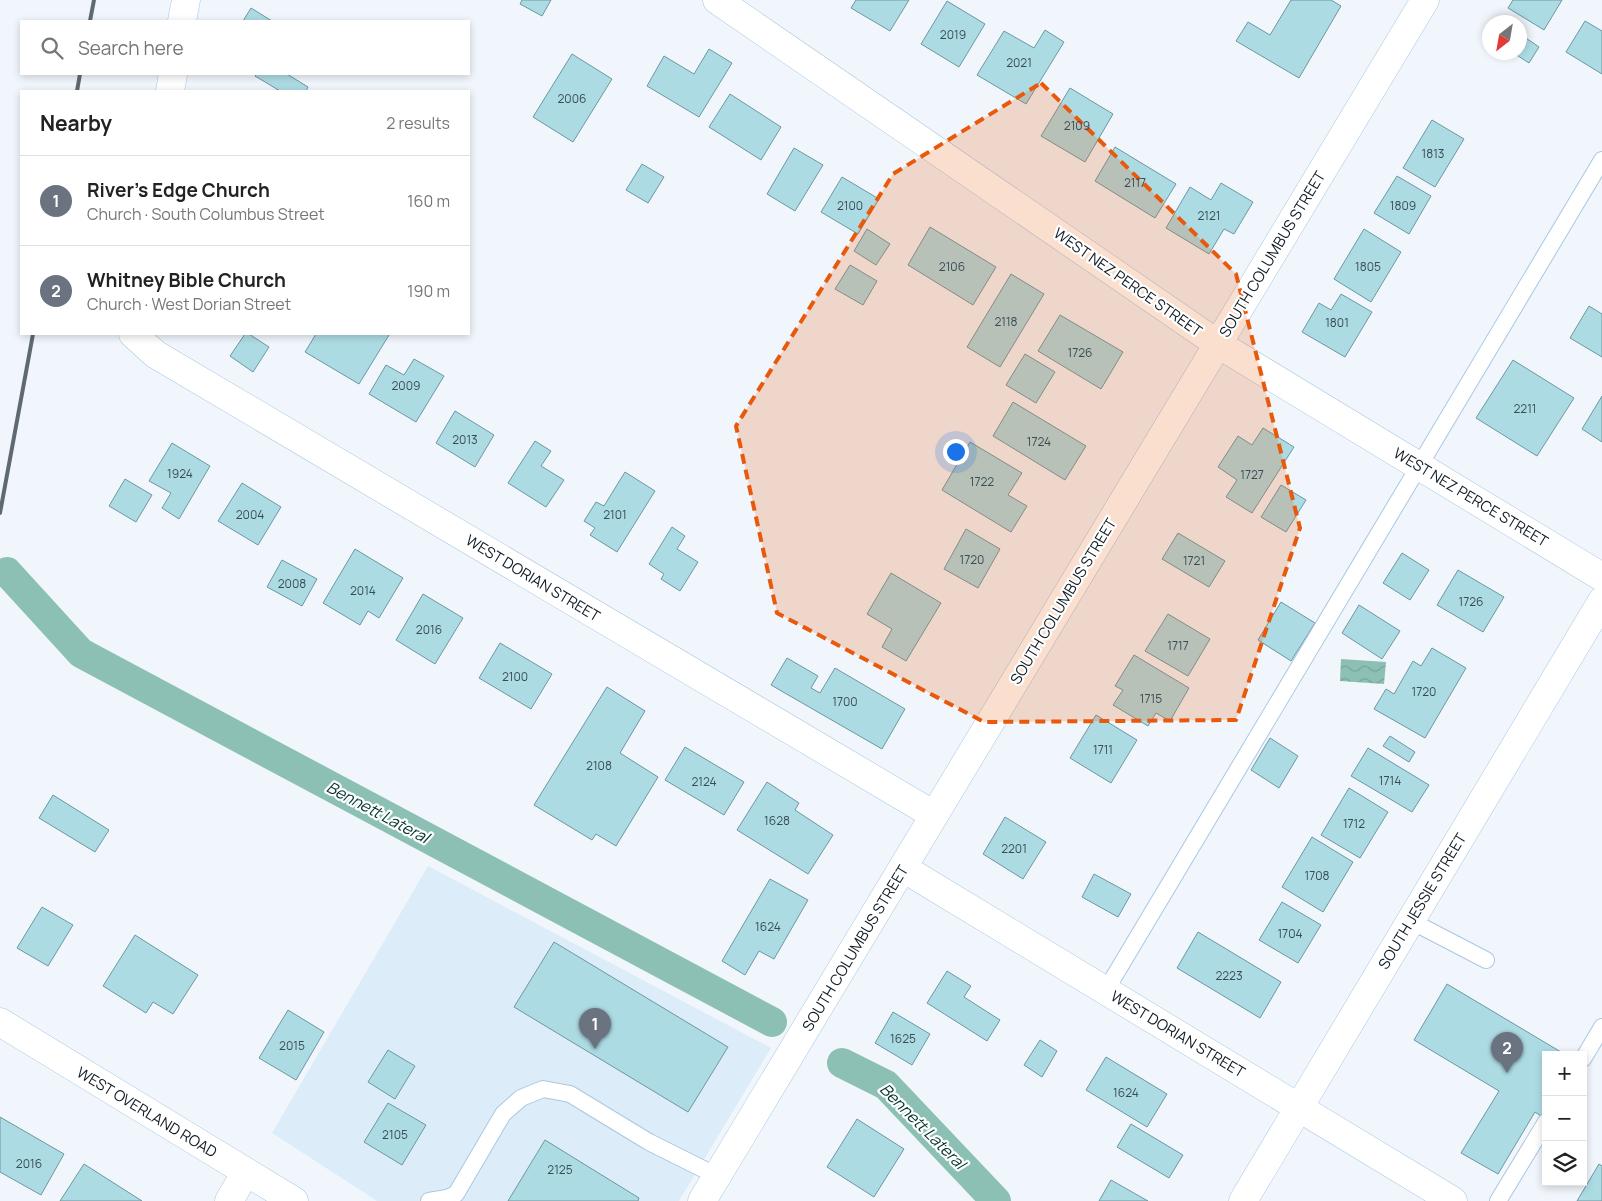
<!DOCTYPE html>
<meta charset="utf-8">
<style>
body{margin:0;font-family:Manrope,sans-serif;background:#f6f6f6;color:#222}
.controls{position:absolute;right:15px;bottom:15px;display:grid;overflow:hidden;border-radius:0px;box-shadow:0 2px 8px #0003}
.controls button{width:45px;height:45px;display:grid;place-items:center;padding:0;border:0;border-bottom:1px solid #e0e0e0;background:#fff;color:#222;font:25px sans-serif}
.compass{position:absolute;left:1482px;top:15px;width:45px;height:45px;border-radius:50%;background:#fff;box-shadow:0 2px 8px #0003;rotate:211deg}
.you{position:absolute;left:955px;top:451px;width:18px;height:18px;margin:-12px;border:4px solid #fff;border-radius:50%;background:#1a73e8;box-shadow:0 0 0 8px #1a73e833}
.badge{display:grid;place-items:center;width:32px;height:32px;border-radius:50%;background:#96701a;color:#fff;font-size:16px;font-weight:700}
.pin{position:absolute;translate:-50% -41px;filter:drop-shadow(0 1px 2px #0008)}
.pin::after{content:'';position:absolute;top:26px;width:18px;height:15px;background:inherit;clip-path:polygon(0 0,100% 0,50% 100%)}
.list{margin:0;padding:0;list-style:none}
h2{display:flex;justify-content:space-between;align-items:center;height:65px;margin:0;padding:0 20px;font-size:21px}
h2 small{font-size:16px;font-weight:400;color:#767676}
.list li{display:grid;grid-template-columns:32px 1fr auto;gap:15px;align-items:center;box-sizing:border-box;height:90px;padding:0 20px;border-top:1px solid #e0e0e0}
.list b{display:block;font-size:19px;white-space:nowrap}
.list p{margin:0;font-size:16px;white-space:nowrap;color:#767676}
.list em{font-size:16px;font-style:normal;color:#767676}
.icon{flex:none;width:28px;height:28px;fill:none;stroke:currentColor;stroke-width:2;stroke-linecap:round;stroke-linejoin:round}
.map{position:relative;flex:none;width:1602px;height:1201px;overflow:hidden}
.search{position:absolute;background:#fff;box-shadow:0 2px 8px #0003;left:20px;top:20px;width:450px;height:55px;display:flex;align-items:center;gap:12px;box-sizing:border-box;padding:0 18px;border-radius:0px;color:#767676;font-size:19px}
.panel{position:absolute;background:#fff;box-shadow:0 2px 8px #0003;left:20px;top:90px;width:450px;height:245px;border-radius:0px}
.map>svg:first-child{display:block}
.built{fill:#dcecf8}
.water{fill:url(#water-waves)}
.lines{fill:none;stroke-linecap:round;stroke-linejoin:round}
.canal{stroke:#8cc0b4;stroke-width:30}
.building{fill:#addbe4;stroke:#6c98a1}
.service-casing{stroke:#a9c8e1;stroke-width:18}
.minor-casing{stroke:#a9c8e1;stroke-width:29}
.tertiary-casing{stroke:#a9c8e1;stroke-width:29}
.service{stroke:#fff;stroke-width:16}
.minor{stroke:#fff;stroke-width:28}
.tertiary{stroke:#fff;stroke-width:28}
.rail{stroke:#5f6971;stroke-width:4}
.marked{fill:#e8590c;fill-opacity:0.2;stroke:#e8590c;stroke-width:4;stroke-dasharray:10 6;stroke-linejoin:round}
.labels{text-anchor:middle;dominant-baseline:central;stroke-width:4.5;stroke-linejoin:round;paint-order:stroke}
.number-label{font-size:12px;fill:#374c55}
.street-label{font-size:15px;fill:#101c25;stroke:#fff}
.water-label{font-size:16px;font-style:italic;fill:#02352d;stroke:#fff}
</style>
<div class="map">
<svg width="1602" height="1201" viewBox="0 0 1602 1201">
<defs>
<pattern id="water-waves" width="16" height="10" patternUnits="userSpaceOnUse" patternTransform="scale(1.25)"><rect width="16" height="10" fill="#8cc0b4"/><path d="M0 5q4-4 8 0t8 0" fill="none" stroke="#78a49b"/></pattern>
</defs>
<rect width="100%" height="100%" fill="#f0f6fc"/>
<path class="built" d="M428,866l343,182 -92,153h-302l-105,-68z"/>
<path class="water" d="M1341,659l45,3 -2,22 -44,-3z"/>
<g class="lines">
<path class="canal" d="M7,572l74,81 691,369
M842,1063l44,22 110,116"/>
</g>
<path class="building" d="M522,0h29l-9,16 -22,-12z
M856,0h53l-19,31 -39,-23z
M1291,0h40l10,6 -42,72 -63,-37 12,-19 22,13z
M1513,0h49l-18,30 -36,-22z
M947,1l38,23 -26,43 -38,-23z
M251,8l21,13h-29z
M1585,21l17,10v43l-36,-22z
M1045,30l19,12 -38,62 -49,-29 27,-44 30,17z
M1520,34l19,13 -10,16 -17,-11h8z
M709,49l23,14 -33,54 -52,-31 17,-30 30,18z
M572,54l40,25 -39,63 -40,-25z
M257,74h30l21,13 -2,4h-26l-25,-15z
M1070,88l43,26 -28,48 -44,-26z
M730,94l51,33 -20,33 -52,-33z
M1432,120l32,19 -29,48 -32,-19z
M1115,147l61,37 -21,34 -60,-37z
M794,148l29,17 -28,46 -28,-17z
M642,164l22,13 -16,26 -22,-13z
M1397,176l34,20 -22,38 -35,-21z
M842,177l37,22 -21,35 -37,-22z
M1221,183l32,19 -19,32 -10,-5 -15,25 -43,-26 24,-41 21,13z
M930,227l66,40 -23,38 -65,-40z
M867,229l23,15 -14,21 -22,-14z
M1364,229l37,23 -30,50 -37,-23z
M850,265l27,16 -14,24 -28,-16z
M1011,274l33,20 -44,73 -33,-20z
M1341,294l31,18 -27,45 -43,-25 17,-29 12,7z
M1589,306l13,8v43l-32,-19z
M1060,315l63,37 -22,37 -63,-38z
M245,334h4l20,13 -16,25 -23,-16z
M316,334h71l2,1 -30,49 -54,-32z
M1025,354l30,18 -19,31 -30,-18z
M414,359l30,17 -28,46 -47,-28 17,-29 18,10z
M1513,360l61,38 -37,58 -61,-38z
M1602,396v46l-20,-13z
M1013,402l73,44 -21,34 -72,-44z
M455,411l39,24 -19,32 -39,-24z
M1263,428l31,19 -42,66 -26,-16 11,-17 -19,-13 20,-31 14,9z
M535,441l16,10 -10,15 23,14 -18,27 -38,-24z
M970,442l52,31 -14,22 19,11 -16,26 -69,-42z
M172,443l38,23 -31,53 -17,-11 9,-15 -22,-12z
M625,472l30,19 -38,61 -27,-17 5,-7 -11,-7 12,-19 8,4z
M125,479l27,16 -16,27 -27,-16z
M242,483l39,24 -23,38 -40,-24z
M1281,485l25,15 -20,32 -25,-15z
M672,527l13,9 -8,13 21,13 -18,29 -19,-12 3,-5 -15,-10z
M966,529l34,20 -22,39 -34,-19z
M1178,533l47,28 -16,26 -47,-28z
M355,549l48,29 -24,40 -11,-7 -8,14 -37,-22z
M1402,553l27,17 -19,30 -27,-17z
M282,560l35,19 -15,27 -35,-19z
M1458,570l46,27 -21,35 -46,-27z
M891,573l50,30 -35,58 -24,-14 10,-18 -25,-15z
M423,594l40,24 -28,46 -39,-24z
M1281,602l34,21 -24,38 -33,-21z
M1359,605l41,26 -18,28 -40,-26z
M1168,614l42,25 -22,37 -43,-25z
M500,643l52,31 -21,35 -52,-31z
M1432,648l34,20 -41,70 -51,-29 12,-20 8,5 19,-33 8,5z
M1134,655l55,33 -19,33 -14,-8 -8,13 -35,-21 10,-15 -8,-4z
M787,658l31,18 -7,12 9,5 15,-25 70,41 -23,40 -111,-64z
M607,687l38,24 -25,42 38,24 -42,69 -20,-12 -4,6 -58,-35z
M1096,715l41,25 -26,43 -41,-25z
M1390,736l25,16 -6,10 -26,-16z
M1270,738l28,18 -19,32 -28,-18z
M685,747l59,35 -20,33 -59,-35z
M1368,748l61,37 -17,27 -61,-36z
M767,782l32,21 -4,7 38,25 -25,39 -71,-44z
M1349,788l39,24 -28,46 -39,-23z
M53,795l56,35 -14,22 -56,-34z
M1005,817l41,25 -23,37 -40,-25z
M1312,837l41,25 -30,50 -41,-25z
M1094,874l37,20 -13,23 -36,-20z
M770,879l38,21 -34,59 -15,-8 -14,24 -23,-14z
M1282,902l39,23 -23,38 -39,-23z
M42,907l31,18 -25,41 -31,-18z
M1198,932l83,50 -21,36 -83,-50z
M135,935l63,40 -25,39 -20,-12 -7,11 -43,-27z
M554,942l174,105 -40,65 -174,-105z
M947,971l24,15 -7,11 36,23 -13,21 -60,-38z
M1447,984l119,71h-20v53l-5,8 -6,-4 -37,62 -37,-21 38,-62 -85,-51z
M288,1010l36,22 -28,48 -37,-22z
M893,1012l37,22 -18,31 -37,-22z
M1040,1040l17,11 -15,26 -18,-12z
M388,1050l27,16 -20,33 -27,-17z
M1106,1057l61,37 -20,33 -61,-37z
M388,1103l38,22 -24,40 -38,-23z
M0,1117l64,37 -23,41 -41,-23z
M857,1119l47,30 -30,48 -47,-30z
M1131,1124l52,31 -14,23 -52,-31z
M545,1140l94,58 -1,3h-130z
M84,1164l58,37h-82z
M1599,1164l3,2v35h-25z
M1111,1180l37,21h-49z"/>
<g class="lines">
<g class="service-casing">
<path id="service" d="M1411,921l75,39
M1106,990l496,-830
M1583,1059l19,-32
M429,1201l18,-3 9,-4 47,-80 18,-16 22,-9 27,5 79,48 68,34
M1498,1201l48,-79"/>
</g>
<g class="minor-casing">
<path id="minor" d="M717,0l501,344 384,233
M182,21l4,-21
M170,91l3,-17
M133,334l22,20 779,461
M903,868l550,333
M229,1201l17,-29
M1243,1201l359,-600"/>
</g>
<g class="tertiary-casing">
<path id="tertiary" d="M0,1022l294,179
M702,1201l723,-1201"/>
</g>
<use href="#service" class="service"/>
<use href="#minor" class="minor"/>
<use href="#tertiary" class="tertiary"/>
<path class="rail" d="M90,21l4,-21
M77,91l3,-17
M0,513l33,-179"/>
</g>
<path class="marked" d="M1041,83l195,191 64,254 -64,192 -252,2 -207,-109 -41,-187 157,-252z"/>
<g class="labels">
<g class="number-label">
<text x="953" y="34">2019</text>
<text x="1019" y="62">2021</text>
<text x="572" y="98">2006</text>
<text x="1077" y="125">2109</text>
<text x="1433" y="153">1813</text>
<text x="1135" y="182">2117</text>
<text x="850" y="205">2100</text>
<text x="1403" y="205">1809</text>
<text x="1209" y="215">2121</text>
<text x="952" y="266">2106</text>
<text x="1368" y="266">1805</text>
<text x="1006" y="321">2118</text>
<text x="1337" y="322">1801</text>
<text x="1080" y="352">1726</text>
<text x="406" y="385">2009</text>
<text x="1525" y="408">2211</text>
<text x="465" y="439">2013</text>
<text x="1039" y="441">1724</text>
<text x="180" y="473">1924</text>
<text x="1252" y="474">1727</text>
<text x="982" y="481">1722</text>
<text x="250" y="514">2004</text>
<text x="615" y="514">2101</text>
<text x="972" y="559">1720</text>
<text x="1194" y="560">1721</text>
<text x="292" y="583">2008</text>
<text x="363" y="590">2014</text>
<text x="1471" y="601">1726</text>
<text x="429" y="629">2016</text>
<text x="1178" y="645">1717</text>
<text x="515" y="676">2100</text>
<text x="1424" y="691">1720</text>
<text x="1151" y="698">1715</text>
<text x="845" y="701">1700</text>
<text x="1103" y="749">1711</text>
<text x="599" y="765">2108</text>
<text x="1390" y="780">1714</text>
<text x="704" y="781">2124</text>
<text x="777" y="820">1628</text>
<text x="1354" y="823">1712</text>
<text x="1014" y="848">2201</text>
<text x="1317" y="875">1708</text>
<text x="768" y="926">1624</text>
<text x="1290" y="933">1704</text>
<text x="1229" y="975">2223</text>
<text x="903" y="1038">1625</text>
<text x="292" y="1045">2015</text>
<text x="1126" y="1092">1624</text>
<text x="395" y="1134">2105</text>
<text x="29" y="1163">2016</text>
<text x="560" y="1169">2125</text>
</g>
<g class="street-label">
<text transform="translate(1272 254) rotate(-59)">SOUTH COLUMBUS STREET</text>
<text transform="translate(1128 282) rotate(35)">WEST NEZ PERCE STREET</text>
<text transform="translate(1471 497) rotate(31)">WEST NEZ PERCE STREET</text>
<text transform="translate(533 578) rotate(31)">WEST DORIAN STREET</text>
<text transform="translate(1063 601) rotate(-59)">SOUTH COLUMBUS STREET</text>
<text transform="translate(1422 901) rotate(-59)">SOUTH JESSIE STREET</text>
<text transform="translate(855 948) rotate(-59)">SOUTH COLUMBUS STREET</text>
<text transform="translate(1178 1034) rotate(31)">WEST DORIAN STREET</text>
<text transform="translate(147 1112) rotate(31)">WEST OVERLAND ROAD</text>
</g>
<g class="water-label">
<text transform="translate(378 812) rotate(28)">Bennett Lateral</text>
<text transform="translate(923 1126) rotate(45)">Bennett Lateral</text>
</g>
</g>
</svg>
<div class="controls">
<button>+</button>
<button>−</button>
<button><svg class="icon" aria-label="layers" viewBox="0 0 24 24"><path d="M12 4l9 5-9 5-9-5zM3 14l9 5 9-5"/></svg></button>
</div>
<svg class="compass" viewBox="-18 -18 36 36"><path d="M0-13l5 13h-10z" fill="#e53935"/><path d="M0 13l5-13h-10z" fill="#767676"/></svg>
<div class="you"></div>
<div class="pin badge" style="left:595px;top:1049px;background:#6b7280">1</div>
<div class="pin badge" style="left:1507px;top:1073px;background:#6b7280">2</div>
<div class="search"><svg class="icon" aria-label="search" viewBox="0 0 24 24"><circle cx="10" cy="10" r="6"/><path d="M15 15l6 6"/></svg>Search here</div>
<section class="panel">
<h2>Nearby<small>2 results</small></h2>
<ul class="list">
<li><span class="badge" style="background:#6b7280">1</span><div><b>River's Edge Church</b><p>Church · South Columbus Street</p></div><em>160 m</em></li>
<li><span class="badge" style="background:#6b7280">2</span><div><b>Whitney Bible Church</b><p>Church · West Dorian Street</p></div><em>190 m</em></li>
</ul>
</section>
</div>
